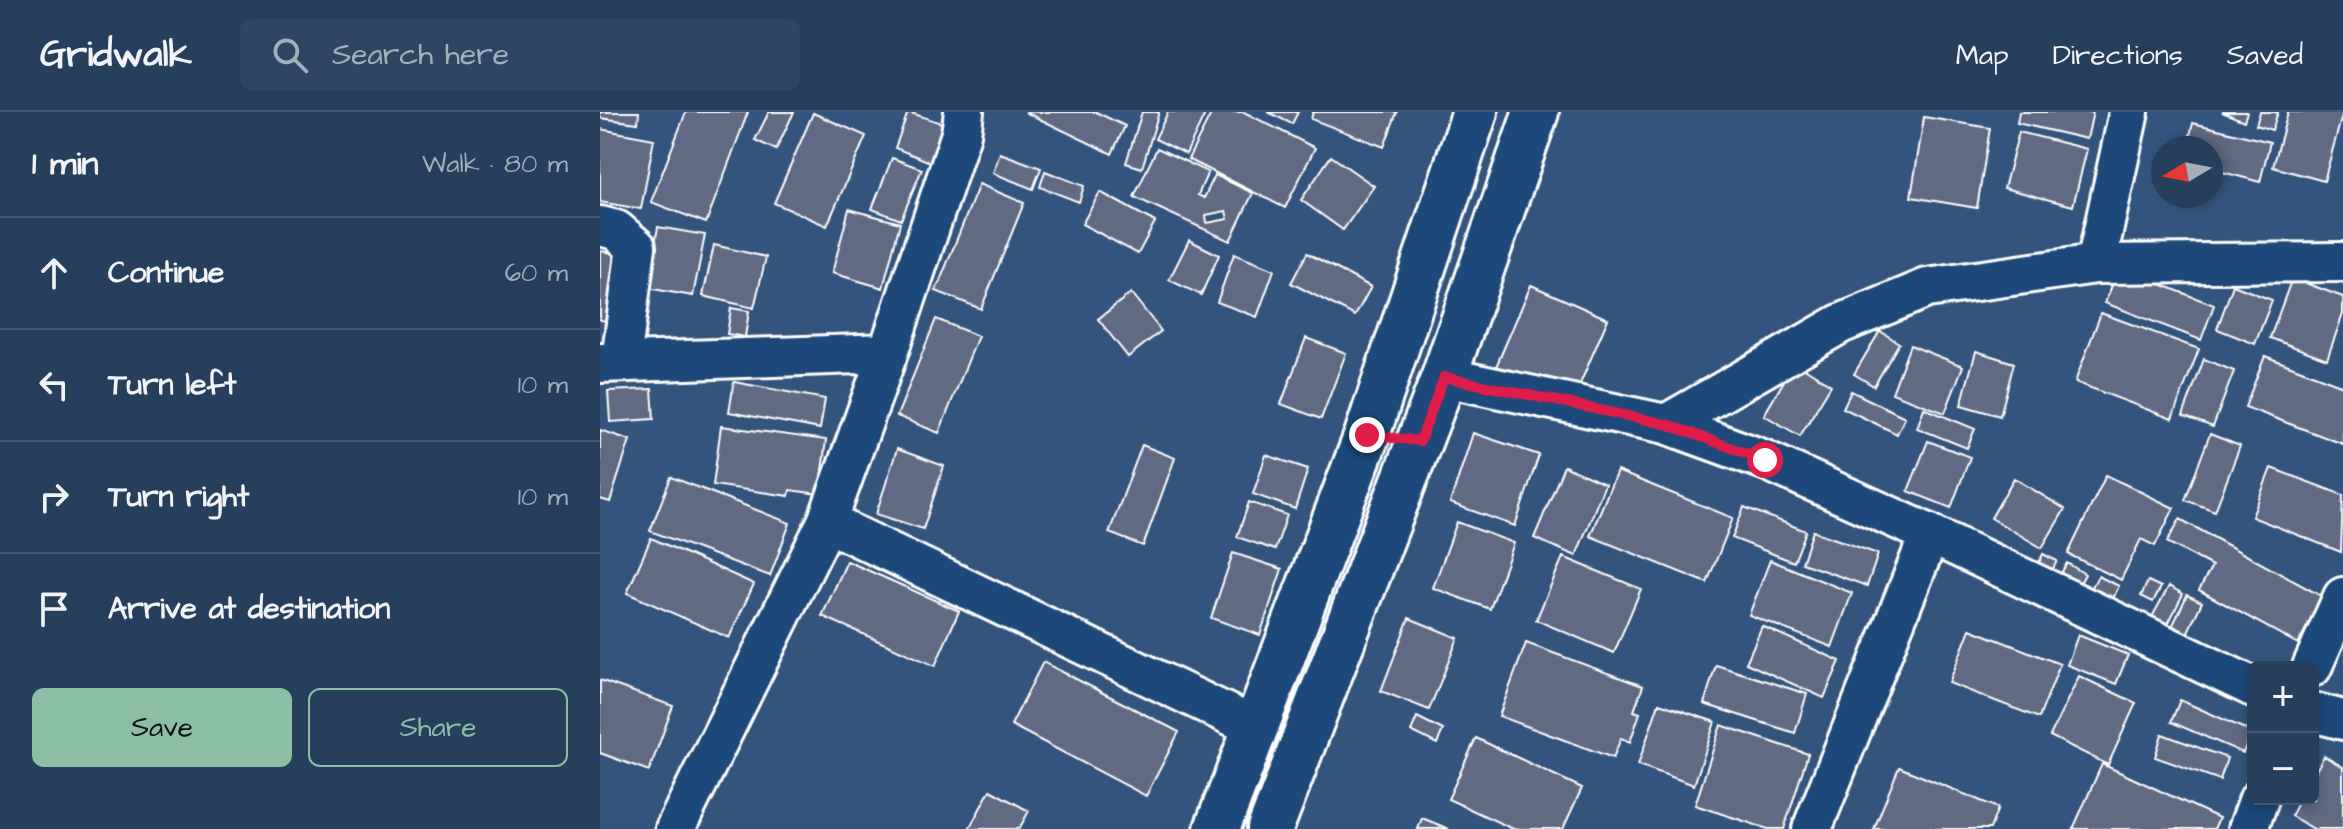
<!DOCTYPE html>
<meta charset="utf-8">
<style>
body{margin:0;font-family:"Architects Daughter",sans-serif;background:#2e4663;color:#f1f3f6}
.controls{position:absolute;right:24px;bottom:24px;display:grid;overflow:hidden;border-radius:12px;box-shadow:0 4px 12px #0003}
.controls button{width:72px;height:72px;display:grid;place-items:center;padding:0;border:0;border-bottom:2px solid #425872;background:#263f5d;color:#f1f3f6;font:40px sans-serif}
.compass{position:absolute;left:1551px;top:24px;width:72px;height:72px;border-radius:50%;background:#263f5d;box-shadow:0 4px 12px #0003;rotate:260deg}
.stop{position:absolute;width:24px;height:24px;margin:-18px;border:6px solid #e11d48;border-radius:50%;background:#fff}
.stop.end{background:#e11d48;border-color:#fff;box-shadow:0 2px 8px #0008}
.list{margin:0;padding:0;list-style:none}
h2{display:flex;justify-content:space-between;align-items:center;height:104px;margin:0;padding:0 32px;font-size:34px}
h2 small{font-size:26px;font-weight:400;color:#a4afbc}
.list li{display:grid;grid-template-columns:52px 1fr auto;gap:24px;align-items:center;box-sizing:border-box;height:112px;padding:0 32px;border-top:2px solid #425872}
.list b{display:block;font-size:30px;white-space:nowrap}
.list em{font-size:26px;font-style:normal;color:#a4afbc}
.actions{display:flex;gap:16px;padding:24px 32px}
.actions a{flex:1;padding:18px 0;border:2px solid #8abfa5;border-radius:12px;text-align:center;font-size:28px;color:#8abfa5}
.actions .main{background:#8abfa5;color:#111}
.icon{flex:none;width:44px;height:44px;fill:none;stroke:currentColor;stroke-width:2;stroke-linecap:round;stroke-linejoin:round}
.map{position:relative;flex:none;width:1743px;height:717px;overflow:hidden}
header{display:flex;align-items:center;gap:48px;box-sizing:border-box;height:112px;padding:0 40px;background:#263f5d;border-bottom:2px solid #425872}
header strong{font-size:38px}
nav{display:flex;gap:44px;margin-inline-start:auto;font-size:28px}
.search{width:560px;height:72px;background:#2e4663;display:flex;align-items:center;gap:20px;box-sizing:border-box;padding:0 28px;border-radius:12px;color:#a4afbc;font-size:30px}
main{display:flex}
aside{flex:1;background:#263f5d}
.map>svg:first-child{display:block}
.building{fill:#616b82;stroke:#fff;stroke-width:2;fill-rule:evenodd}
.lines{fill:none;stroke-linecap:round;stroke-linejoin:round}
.minor-casing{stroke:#fff;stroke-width:44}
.secondary-casing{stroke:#fff;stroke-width:50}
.minor{stroke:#1f4a7a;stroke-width:38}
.secondary{stroke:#1f4a7a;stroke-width:44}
.route{stroke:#e11d48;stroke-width:10}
</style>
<header>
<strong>Gridwalk</strong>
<div class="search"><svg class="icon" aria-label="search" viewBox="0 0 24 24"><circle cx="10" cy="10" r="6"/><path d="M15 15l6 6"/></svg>Search here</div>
<nav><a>Map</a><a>Directions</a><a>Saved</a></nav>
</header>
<main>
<aside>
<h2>1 min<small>Walk · 80 m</small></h2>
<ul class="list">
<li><svg class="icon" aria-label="ahead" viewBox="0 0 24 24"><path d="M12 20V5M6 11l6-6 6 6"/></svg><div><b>Continue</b></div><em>60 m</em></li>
<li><svg class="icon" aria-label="left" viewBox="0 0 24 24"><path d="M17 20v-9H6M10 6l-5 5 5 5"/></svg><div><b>Turn left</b></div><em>10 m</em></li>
<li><svg class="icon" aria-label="right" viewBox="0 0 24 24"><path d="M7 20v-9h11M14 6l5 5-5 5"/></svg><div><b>Turn right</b></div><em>10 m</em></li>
<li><svg class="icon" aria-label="arrive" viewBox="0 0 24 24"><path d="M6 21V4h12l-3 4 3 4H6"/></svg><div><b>Arrive at destination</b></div></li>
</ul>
<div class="actions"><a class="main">Save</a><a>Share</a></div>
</aside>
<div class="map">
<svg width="1743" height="717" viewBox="0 0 1743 717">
<rect width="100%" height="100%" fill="#33547c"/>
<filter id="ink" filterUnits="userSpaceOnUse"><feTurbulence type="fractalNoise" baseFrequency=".0125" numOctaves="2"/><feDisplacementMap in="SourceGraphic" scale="16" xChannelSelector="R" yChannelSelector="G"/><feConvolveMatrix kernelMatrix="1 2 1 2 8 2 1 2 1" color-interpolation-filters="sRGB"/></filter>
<g filter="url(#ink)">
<path class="building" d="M0,0h39l-1,11 -38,-5z
M86,0h62l-42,111 -55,-21z
M169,0h25l-18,38 -21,-10z
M308,0l40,13 -15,38 -38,-15z
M425,0h71l29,14 -13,28z
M542,0h17l-17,56 -16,-5z
M568,0h38l-20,42 -31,-15z
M612,0h32l71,36 -30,60 -97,-49z
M668,0h30l-6,12z
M713,0h84l-13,35 -73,-28z
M1419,0h74l-6,27 -70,-16z
M1622,0h25l-3,9z
M1660,0h18l-6,18 -16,-5z
M1688,0h55l-19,69 -51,-14z
M213,1l53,23 -39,90 -53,-23z
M1324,5l66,11 -13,80 -66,-11z
M1593,11l77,19 -10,40 -49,-13v-21h-24z
M0,17l54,10 -13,70 -41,-7z
M1419,20l68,17 -14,57 -69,-18z
M557,36l51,24 -10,23 6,3 11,-23 38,18 -23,48 -96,-44zM626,99l2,8 -21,4 -1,-8z
M400,41l41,15 -8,21 -40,-16z
M731,44l43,30 -31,44 -42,-30z
M292,46l30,11 -21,51 -29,-11z
M445,59l39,15 -5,16 -39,-15z
M379,72l45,19 -43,106 -45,-18z
M500,80l55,30 -17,32 -56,-30z
M249,97l51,14 -17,65 -51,-15z
M58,115l47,8 -12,61 -46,-8z
M589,128l30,15 -18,40 -32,-15z
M114,133l52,12 -12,51 -51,-12z
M0,139l28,4 -8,68 -20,-3z
M707,141l64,34 -16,29 -64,-33z
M634,142l40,16 -17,47 -40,-15z
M1519,156l95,37 -13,35 -96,-37z
M1692,166l51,19v17l-16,45 -57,-21z
M931,173l77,34 -31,72 -36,-16 -4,12 -42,-18z
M1633,173l39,15 -17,44 -38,-15z
M531,181l30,38 -33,26 -30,-38z
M131,196l18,3 -4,26 -18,-3z
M1501,201l98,36 -27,70 -97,-37z
M336,207l42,17 -39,97 -42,-17z
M1280,219l19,12 -25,43 -20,-12z
M706,226l40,15 -25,66 -40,-15z
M1310,233l53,21 -18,47 -53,-20z
M1376,239l38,12 -14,53 -39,-11z
M1665,244l78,30v58l-98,-37z
M1604,247l30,12 -21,56 -30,-11z
M1195,250l36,23 -31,51 -36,-21z
M134,270l91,17 -5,30 -91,-17z
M52,277l2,30 -44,3 -2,-31z
M1251,279l54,26 -8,17 -54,-26z
M1324,296l51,21 -8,19 -50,-20z
M121,314l105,14 -7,54 -29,-4 -1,6 -76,-11z
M0,318l30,10 -20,62 -10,-3z
M873,321l66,22 -24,71 -65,-23z
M1610,322l30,12 -25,65 -30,-11z
M1328,329l42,16 -19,51 -43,-17z
M542,333l33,13 -32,88 -34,-13z
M297,337l47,17 -21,63 -47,-15z
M666,343l42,14 -13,40 -42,-15z
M964,354l41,18 -29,72 -42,-18z
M1671,356l72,27 -2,57 -89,-35z
M1017,359l116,47 -26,65 -117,-47z
M1506,363l68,33 -19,38 -14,-7 -20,41 -53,-26z
M71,365l119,46 -20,53 -120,-45z
M1414,366l51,31 -23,39 -51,-30z
M649,390l38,13 -12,35 -38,-13z
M1144,395l62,24 -12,31 -62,-24z
M1580,407l143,78 -25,47 -99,-54 13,-24 -45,-24z
M857,410l57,21 -24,66 -57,-21z
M1213,419l65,23 -11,32 -65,-23z
M51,426l103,46 -25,54 -102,-45z
M633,441l49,16 -22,66 -49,-17z
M1443,442l14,7 -9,17 -13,-7z
M963,445l78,32 -27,64 -78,-33z
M1170,448l82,33 -20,54 -83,-32z
M247,449l112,50 -24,55 -113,-50z
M1467,451l18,11 -10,18 -19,-10z
M1498,464l21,10 -9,19 -22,-11z
M1548,469l13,6 -8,15 -12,-6z
M1569,474l14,8 -15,30 -16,-7z
M1587,483l15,7 -16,34 -15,-7z
M809,506l49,20 -29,72 -48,-19z
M1162,514l78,35 -16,37 -78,-35z
M1370,517l90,35 -21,54 -90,-35z
M1478,523l50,20 -12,29 -49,-19z
M926,531l117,43 -9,25 6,2 -10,29 -9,-4 -8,20 -114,-42z
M443,550l136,70 -33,64 -135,-71z
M1116,553l91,29 -12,39 -91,-29z
M1479,564l57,27 -28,62 -58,-29z
M0,568l73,26 -24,65 -49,-18z
M1580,588l72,32 -9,21 -72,-31z
M1059,591l56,19 -21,63 -56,-20z
M817,605l26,13 -6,14 -26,-13z
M1121,613l87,29 -24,75h-16l-73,-24z
M1562,622l65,24 -7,22 -65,-23z
M876,626l106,50 -19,41h-50l-65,-30z
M1724,644l19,11v62h-29l-23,-13 9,-17h13v-23z
M1502,652l117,54 -5,11h-141z
M1299,655l99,41 -8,21h-116z
M390,678l39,21 -10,18h-50z
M822,706l27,11h-31z"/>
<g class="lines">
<g class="minor-casing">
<path id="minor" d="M0,114l16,4 20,17 -15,114
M1496,152l33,-152
M0,251l288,-10
M844,265l222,47 99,36 165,74 323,153
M1066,312l174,-100 87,-36 169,-24 247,-2
M227,410l428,205
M1712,555l31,-70
M1713,600l30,8
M75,717l152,-307 61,-169 73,-219 3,-22
M1212,717l118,-295
M1648,717l11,-30"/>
</g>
<g class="secondary-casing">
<path id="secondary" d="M617,717l150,-394 108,-323
M670,717l174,-452 92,-265"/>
</g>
<use href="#minor" class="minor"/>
<use href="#secondary" class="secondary"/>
</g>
</g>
<g class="lines" filter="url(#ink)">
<path class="route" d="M767,323l53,6 24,-64 222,47 99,36"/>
</g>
</svg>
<div class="controls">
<button>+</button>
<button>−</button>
</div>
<svg class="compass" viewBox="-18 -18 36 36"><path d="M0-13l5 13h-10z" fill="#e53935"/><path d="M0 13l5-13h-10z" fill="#a4afbc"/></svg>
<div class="stop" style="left:1165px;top:348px"></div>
<div class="stop end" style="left:767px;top:323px"></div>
</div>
</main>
